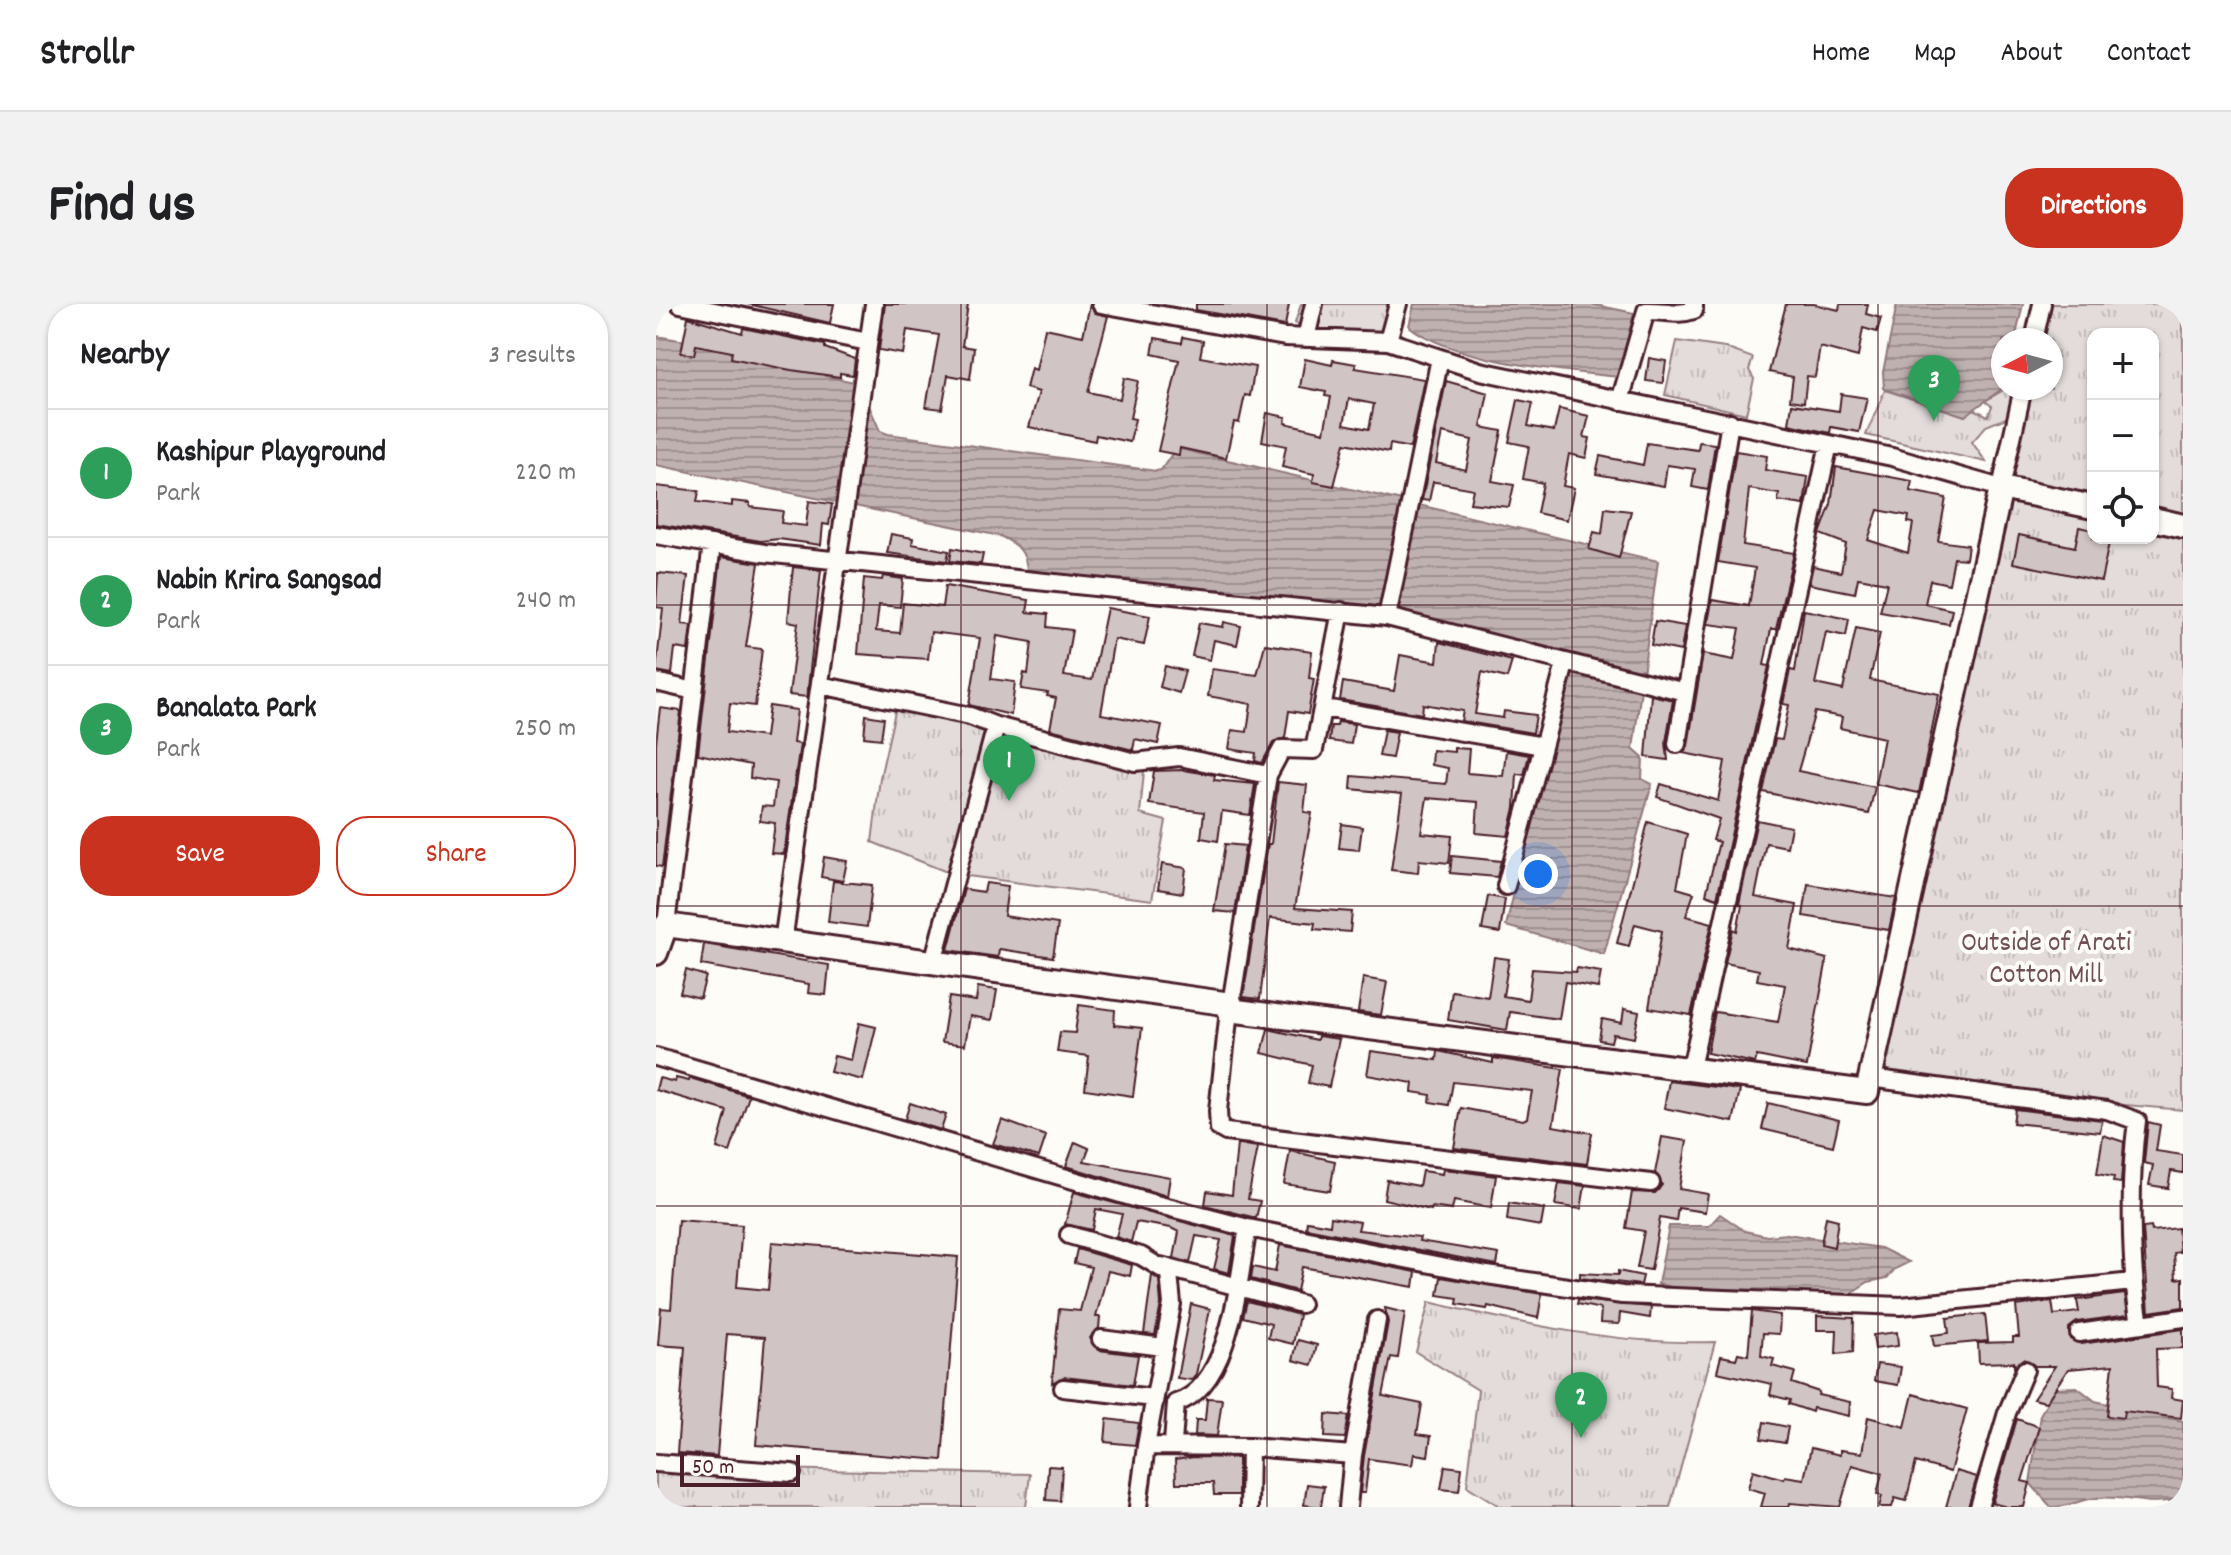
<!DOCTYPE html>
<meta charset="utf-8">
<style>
body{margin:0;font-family:Dekko,sans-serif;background:#f2f2f2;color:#202124}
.controls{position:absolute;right:24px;top:24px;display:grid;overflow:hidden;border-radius:16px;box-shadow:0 2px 6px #0004}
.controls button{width:72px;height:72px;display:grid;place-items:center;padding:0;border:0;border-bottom:2px solid #e0e0e0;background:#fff;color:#202124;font:40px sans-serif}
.compass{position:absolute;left:1335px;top:24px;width:72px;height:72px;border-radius:50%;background:#fff;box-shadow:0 2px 6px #0004;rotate:264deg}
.scale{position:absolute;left:24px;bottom:20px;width:120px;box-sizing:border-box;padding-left:8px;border:4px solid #4a1f2b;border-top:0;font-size:22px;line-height:28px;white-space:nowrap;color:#4a1f2b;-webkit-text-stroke:6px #fdfcf7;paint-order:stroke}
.you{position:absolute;left:882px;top:570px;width:28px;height:28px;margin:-20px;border:6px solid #fff;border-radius:50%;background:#1a73e8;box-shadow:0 0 0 12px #1a73e833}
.badge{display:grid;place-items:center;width:52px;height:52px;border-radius:50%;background:#c8321e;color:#fff;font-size:26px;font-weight:700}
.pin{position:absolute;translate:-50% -66px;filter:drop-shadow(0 2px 4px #0008)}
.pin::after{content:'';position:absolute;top:42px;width:28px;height:24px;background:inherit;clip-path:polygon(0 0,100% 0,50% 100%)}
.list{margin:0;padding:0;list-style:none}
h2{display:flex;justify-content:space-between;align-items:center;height:104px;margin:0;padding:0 32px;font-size:34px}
h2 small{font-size:26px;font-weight:400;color:#757577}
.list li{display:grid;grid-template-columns:52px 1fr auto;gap:24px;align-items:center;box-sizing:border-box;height:128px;padding:0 32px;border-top:2px solid #e0e0e0}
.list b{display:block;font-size:30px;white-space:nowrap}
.list p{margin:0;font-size:26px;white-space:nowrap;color:#757577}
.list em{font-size:26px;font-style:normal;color:#757577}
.actions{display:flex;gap:16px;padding:24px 32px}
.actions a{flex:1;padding:18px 0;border:2px solid #c8321e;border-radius:32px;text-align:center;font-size:28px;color:#c8321e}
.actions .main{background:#c8321e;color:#fff}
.icon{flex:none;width:44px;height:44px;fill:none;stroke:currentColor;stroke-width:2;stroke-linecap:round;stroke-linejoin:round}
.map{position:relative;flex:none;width:1527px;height:1203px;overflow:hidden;border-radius:32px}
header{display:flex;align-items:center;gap:48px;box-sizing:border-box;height:112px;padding:0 40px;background:#fff;border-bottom:2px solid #e0e0e0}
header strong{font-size:38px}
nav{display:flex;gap:44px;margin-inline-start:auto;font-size:28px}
.intro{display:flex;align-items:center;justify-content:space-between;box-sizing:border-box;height:192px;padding:0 48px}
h1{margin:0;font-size:56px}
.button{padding:20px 36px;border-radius:32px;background:#c8321e;color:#fff;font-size:28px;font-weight:700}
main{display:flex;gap:48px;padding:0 48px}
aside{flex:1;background:#fff;border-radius:32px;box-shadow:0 2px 6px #0004}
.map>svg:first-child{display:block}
.grass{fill:url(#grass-tufts);stroke:#967e82;stroke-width:2}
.water{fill:url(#water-rules);stroke:#91777b;stroke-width:2}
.building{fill:#d0c5c4;stroke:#4a1f2b;stroke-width:2;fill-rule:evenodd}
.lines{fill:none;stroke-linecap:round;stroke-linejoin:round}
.minor-casing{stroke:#4a1f2b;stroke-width:22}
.tertiary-casing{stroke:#4a1f2b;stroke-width:28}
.minor{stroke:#fdfcf7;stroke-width:16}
.tertiary{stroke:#fdfcf7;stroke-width:22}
.grid{fill:none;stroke:#4a1f2b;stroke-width:2;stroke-opacity:0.55}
.labels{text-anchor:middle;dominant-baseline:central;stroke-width:8;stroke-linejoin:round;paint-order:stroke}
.park-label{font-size:28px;fill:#704e57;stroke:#fdfcf7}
</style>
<header>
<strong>Strollr</strong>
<nav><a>Home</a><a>Map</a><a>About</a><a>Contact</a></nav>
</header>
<div class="intro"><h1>Find us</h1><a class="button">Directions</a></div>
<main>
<aside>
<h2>Nearby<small>3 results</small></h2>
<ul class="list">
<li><span class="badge" style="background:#2e9e5b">1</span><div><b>Kashipur Playground</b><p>Park</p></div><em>220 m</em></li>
<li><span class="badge" style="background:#2e9e5b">2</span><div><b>Nabin Krira Sangsad</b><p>Park</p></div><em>240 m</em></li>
<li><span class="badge" style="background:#2e9e5b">3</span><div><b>Banalata Park</b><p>Park</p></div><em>250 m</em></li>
</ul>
<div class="actions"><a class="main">Save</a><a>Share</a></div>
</aside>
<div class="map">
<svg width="1527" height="1203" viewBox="0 0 1527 1203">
<defs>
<pattern id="grass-tufts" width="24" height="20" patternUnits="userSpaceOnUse" patternTransform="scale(2)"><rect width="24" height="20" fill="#e3dcda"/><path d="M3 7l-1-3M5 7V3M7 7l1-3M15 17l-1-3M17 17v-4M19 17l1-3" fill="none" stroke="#c4bcbb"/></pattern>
<pattern id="water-rules" width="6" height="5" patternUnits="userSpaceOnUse" patternTransform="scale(2)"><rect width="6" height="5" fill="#c0b1b1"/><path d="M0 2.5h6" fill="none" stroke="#9e8f90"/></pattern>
</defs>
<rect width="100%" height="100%" fill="#fdfcf7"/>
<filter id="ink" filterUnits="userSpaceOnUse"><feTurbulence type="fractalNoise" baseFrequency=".0125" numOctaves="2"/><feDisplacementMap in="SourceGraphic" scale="16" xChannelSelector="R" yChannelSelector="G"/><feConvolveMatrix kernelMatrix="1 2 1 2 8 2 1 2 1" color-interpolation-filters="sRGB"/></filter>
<g filter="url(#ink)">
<path class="grass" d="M645,0h93c-3,7 -5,19 -10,25 -12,14 -74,2 -89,-6z
M1391,0h136v214l-30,-7v-177h-60v163l-80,-18 18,-91h20v-48h-11z
M1021,37l48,7 28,10 -4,12 5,9 -8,35 -81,-19z
M1351,84h11l-7,28 -25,10 -14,16 14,20 -120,-27 19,-45 80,26 7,-8 16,8 4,-10 -7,-5z
M1355,196l82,16v22h60v-10l30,6v576l-305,-26z
M240,403l248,64 -4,43 26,7 -14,79 -200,-26 -80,-32 8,-64z
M773,998c93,22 190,43 286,40l-45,165h-169l-34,-21 11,-96 -62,-38z
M0,1163l374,7 -4,33h-370z"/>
<path class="water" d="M758,0h177l43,9 -16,64c-56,-6 -166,-16 -209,-51z
M1241,0h126l-8,36h-12v48l-38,28 -81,-27 -1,-17z
M0,32l170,29 -1,11 34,7 21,48 8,3 268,37 5,-1 15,-22 482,113 -25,188 10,9 -1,21 10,5 -48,170 -98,-28 64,-269 -229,-50 -314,-36c-1,-20 -9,-26 -27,-35l-344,-71z
M1064,910l25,17 22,5 20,-2 94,14 28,14 -14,7 -8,9 -19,4 -23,15 -161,-7 -26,-6 11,-58h40z
M1421,1083l18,14 88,20v65l-4,13c-32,8 -52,-4 -83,-1 -16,1 -25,9 -45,9l-21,-24 10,-68 15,-27z"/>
<path class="building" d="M92,0h86l-4,19z
M229,0h83l-6,42 12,2 -4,31 -22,-4 -6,34 -16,-2 13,-72 -32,-5 -4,24 -24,-4z
M434,0l5,9 13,3 -20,76 32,7 4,-21 14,3 -8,37 5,1 -5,23 -34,-7 -1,6 -66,-14 10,-35 -13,-4 5,-20 5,2 9,-42 38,8z
M540,0h93l-4,22 -89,-16z
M1130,0h28l25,6 1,-6h28l-2,10 15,4 -4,14 -14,-4 -5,29 -38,-10 -5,30 -8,-1 -3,26 -14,-2 3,-23 -24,-5z
M32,13l54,16 1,-5 82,17v3l30,11 -2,16 -13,-2v4l-49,-7 -60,-12 1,-6 -36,-7 -2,10 -13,-2z
M527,33l20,4 -3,16 55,10 -5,29 -5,-1 -6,28 -5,-1 -8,36 -46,-10 -1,7 -21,-4 21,-91 -27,-6 3,-16 27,5z
M993,54l17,3 -3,22 -17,-2z
M649,55l27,6 1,-5 23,4 -1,4 69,11 -14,69 -20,-4 -1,8 -44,-9 -11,43 -21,-4 1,-8 -32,-7 4,-21 -24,-5 5,-28 19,4 -1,6 39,9 7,-35 -6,-1 1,-4 -26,-5zM693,95l25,5 -5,25 -25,-5z
M790,77l42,12 -7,34 21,4 -10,50 22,4 -5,22 -39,-4 3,-14 -37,-7h-3l-4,19 -7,-1zM786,129l30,7 -6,30 -30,-7z
M1185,90l26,4 -8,34 -28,-5 -1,6 -41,-9 3,-20 47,7z
M862,96l15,3 -5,23 26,5 5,-22 30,7 -5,21 6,1 -4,20 -17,-4 -6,32 11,2 -7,32 -30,-7 6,-30 -20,-4 6,-33 -20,-4z
M1043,138l16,2 -7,46 -16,-3 3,-18 -28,-4 -3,21 -68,-12 4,-18 43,9 4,-22 51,7z
M1080,147l31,5 -2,14 43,7 -4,28 -26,-4 1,-7 -30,-5 -6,56 51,8 -18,76h-5l-7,36 5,1 -52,232 -11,-4 13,-52 -6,-2 6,-21 -62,-22 4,-13 57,17 7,-40 -42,-8 5,-7 15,-92 31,6 6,-32 -32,-4 4,-24 37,6 6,-38 -37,-6z
M1180,163l76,14 -2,10 36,7 -8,43 30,4 -2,14 -12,-1 -5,26 -19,-4 -5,24 27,6 -3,14 -69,-12 7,-29 -29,-5 -3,15 -46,-9 4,-18 28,6 5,-28 -26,-10 11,-30zM1222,206l31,6 -1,6 5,1 -5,30 -40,-13z
M0,182l43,5 -2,11 35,4v-5l18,2v4l33,4 -2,12 25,3 3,-25 23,3 -3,21 -6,-1 -2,21 -42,-6 -18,2 -105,-17z
M949,204l26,3 -12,47 -30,-9 5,-17 8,2z
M1423,223l14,3v8h17l-9,43 -88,-18 6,-28 56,12z
M235,230l22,4 -1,6 37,7 -2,10 -60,-8z
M296,244l31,6 -2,10 -31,-3z
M65,253l38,6 -13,84 16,2 -7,57 -25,-3 -3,29 38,5 4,-31 28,4 -4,33 7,1 -16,110 -13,-1 4,-30 -15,-2 2,-15 11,1 3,-25 -26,-4 1,-13 -53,-11z
M137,263l28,3 -14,127 -18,-2 9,-72 -10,-2z
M2,269l30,3 -6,48 9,1 -3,25 -13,-2 -3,26 -16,-3 7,-63 -7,-1z
M227,272l20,3 -3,28 -21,-2 -3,26 24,2 3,-30 39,4 3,-21 84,14 -2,12 21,2 -1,13 25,3 -8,46 28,4 15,-72 43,8 -6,29 -30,-6 -13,75 61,11 -4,19 -23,-5 -2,11 -83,-21 6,-31 -9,-2 1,-3 -27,-4 3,-16 4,1 4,-32 -35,-6 -6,43 24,3 -4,33 -42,-10 11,-67 -49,-6 -3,27 -70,-5 6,-76 18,2z
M1148,306l45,9 -3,17 -20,-4 -11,52 28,6 13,-62 24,5 -10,47 69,14 -20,99 -44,-9 9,-46 -44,-10 2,-11 -27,-5 -17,59 77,16 -6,27 -106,-22 12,-53 7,1 7,-35 -6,-1 7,-34 5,1z
M999,317l30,5 -4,25 -30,-6z
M568,318l17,4 -4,19 -23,-5 -4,20 -18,-4 7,-33 24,4z
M783,338l73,19 -5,17 -25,-6 -7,42 28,4 1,-7 32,4 -3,18 -72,-12 2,-10 -40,-7 -1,10 -82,-14 3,-18 51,9 6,-36 37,7z
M609,340l47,7 -3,27 5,1 -6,35 -19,-3 -4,27 -12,5 -11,20 -7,-2 1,-8 -27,-4 3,-19 15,2 4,-28 -43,-8 4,-27 45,6z
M509,362l20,5 -6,22 -19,-6z
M995,391l22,5 -7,42 2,18 -22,-3z
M4,404l21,3 -19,156 -6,-1v-123z
M210,411l18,3 -3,21 -17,-2z
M682,418l16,2 -3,20 -22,-3 2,-15h6z
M728,426l13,2 -5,26 -13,-2z
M798,444l15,1 -2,24 36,3 3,-25 23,4 -5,20 -7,-1 -2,34 -7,28 -32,-3 2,-31 -51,-4 -6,35 31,3 -3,27 -30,-3 -1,13 -27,-3 11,-76 -51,-5 1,-13 94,8 2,-16 -17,-3 1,-15 22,2z
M527,466l32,5 -1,5 41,4 -5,31 -28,-4 -4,30 -17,-3 3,-26 -55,-8 5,-33z
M622,478l29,3 -3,27 8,1 -17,95 57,4 -2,20 -36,-3 1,-6 -45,-5 -10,81 -17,-2 25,-153h3z
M1101,516l34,7 -4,20 -21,-4 -11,54 42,8 -8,44 38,10 -20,107 -50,-10 -2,7 -48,-10 8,-41 63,10 7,-37 -28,-5 2,-10 -34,-7 8,-34 4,2 5,-26 -3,-1z
M992,518l39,12 -10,54 17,5 -8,23 26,7 -21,92 -42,-7 13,-77 -27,-7 -6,22 -12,-3z
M686,520l20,3 -3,23 -20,-2z
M569,540l20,2 -10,67 -21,-2z
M796,552l49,5 -4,16 -47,-4z
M168,553l23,4 -4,20 -22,-4z
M506,560l24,4 -3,25 -25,-4z
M177,577l39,4 -5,42 -39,-5z
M330,579l22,3 -4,30 54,8 -5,33 -54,-8 -1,8 -50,-7 16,-61 20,3z
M1152,580l88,14 -7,32 -86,-14z
M832,592l17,3 -5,34 -18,-3z
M48,640l125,21 -3,30 -18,-2 1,-9 -108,-19z
M838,653l15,2 -6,37 25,4 4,-31 44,3 1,-4 24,4 -3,16 -33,-6 -6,37 -49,-7 -3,18 -59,-10 4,-29 36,6z
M30,666l20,6 -6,22 -20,-5z
M707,674l24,4 -6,33 -23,-3z
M322,683l19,3 -5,30 -22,-4 -5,29 -23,-3 7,-45 27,4z
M423,701l36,5 -1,15 28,3 -9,68 -48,-7 4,-33 -32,-4 3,-20 15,1z
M968,705l15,3 -5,26 -21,-4 -2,8 -12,-2 3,-21 20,4z
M203,719l17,4 -13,53 -33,-8 4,-16 17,4z
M612,725l49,11 1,-4 21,3 -10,48 -21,-4 4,-18 -50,-12z
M715,747l66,9 1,-9 55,12v-5l70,11 -10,57 39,7 -5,31 -133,-16 7,-40 62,12 4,-2 5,-27 -79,-9 -4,23 -19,-3 1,-7 -19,-3 1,-9 -46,-8z
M3,774l16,4 1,-4 13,3 1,-3 59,18 -19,56 -13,-4 10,-37 -71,-21z
M1013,777l71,9 -7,32 -69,-14z
M254,799l36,12 -5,15 -36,-11z
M1112,799l71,17 -6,26 -71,-17z
M1359,805l87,11 -2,12 -87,-9z
M346,816l44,16 -7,21 -46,-13z
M1492,818l12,3 -4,26 27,4v18l-12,-2 -3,17 -19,-3 4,-20 -9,-2z
M1447,831l21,7 -3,41 -8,-1 1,-5 -17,-3z
M1006,833l25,4 -8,48 29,5 -3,18 -27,-4 -2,13 -16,-3 -9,52 -14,-2 7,-37 -18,-3 6,-36 23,1 7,-8 -7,-12z
M419,838l14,6 -5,13 86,16 -3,19 -101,-30z
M581,840l21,3 -10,52 12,2 -4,17 -51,-13 2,-14 25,4z
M634,847l45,10 -5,30 -46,-7z
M787,865l53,7 -5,32 -37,-7 -2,9 -20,-3 -1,3 -47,-11 3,-19 32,6 3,-15 20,3z
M903,879l26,3 -4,23 -26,-4z
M418,888l161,44 -6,37 -15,-4 7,-29 -25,-4 -6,27 -16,-5 5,-26 -8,-4 -35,-6 -5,20 -15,-5 6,-23 -26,-5 -4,21 -27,-6z
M853,899l35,6 -3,17 -34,-6z
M675,913l29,5 -2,8 62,7 -1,4 80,13 -2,11 -191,-37 1,-7 23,4z
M1170,913l12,3 -4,27 -13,-3z
M22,916l64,5 -5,62 31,3 4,-48 186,15 -16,203 -186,-15 9,-108 -38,-3 -10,122 -40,-3 8,-106 -27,-2 3,-37 10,1z
M1495,923l1,4 26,-3 2,24 -6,1 2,26 7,-1v29l-34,5 -6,-84z
M624,941l136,27 -2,15 -112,-20 -5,24 -46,-12 2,-12 22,5z
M421,945l55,16 -2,11 -22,-5 -12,46h4l-1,11 -9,10 9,12 39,5 -5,30 -69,-8 -12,6 7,-74 21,2 11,-44 -17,-4z
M962,967l25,5 -2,9 -61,-7v-5l38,2z
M496,971l7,5 2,24 -6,31 -11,-1z
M785,973l101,17 -4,24 -50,-12 -1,3 -30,-5 1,-6 -20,-3z
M1469,990l3,21 -51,7 -8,6 1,11 11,5 102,-15v19l-27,1 1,38 15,2 -1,9 12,2 -2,18 -57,-7 -1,7 -16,-2 6,-51 -45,4 -22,33 -13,-3 22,-33h-20l-11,-7 -10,8v-5l-35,1 -1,-20 35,-1v-5h6l-3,-31 36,-5 2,14 25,-3 -2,-12z
M922,996l73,7 -1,11 -30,-5 -1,11 -19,-1 1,-14 -24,-5z
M591,997l52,14 -6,29 -25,-6 3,-14 -28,-7z
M535,1000l19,5 -14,65 -5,6 -14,-2z
M729,1004l20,5 -7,45 -7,-1 -8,39 39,8 -5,30 14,2 -3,20 -14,-2 -2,11 -43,-6 -4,34h-5l4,-37 24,-134z
M1096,1007l28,4 -1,19 -16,-1 -2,23 13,3 -2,7 23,6 -3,11 27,9 -1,3 32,7 -1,14 -36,-8 -1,4 -23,-8 1,-4 -20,-5 2,-11 -55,-12 4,-16 15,3 2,-6 10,2z
M1329,1010l3,27 -54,5 -2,-11 17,-2 -2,-15z
M1161,1012l37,2 -1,34 -17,2 1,-24h-20z
M1241,1028l1,14 -23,3 -2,-14z
M642,1036l19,5 -5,20 -19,-5z
M1221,1060l24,3 -3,18 -24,-4z
M1257,1090l54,15 -17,63 -34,-10 -10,39 -11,-3 -3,9h-13l3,-11 -5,-2 5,-21 -30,-8 -12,42 -50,-4 -1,4h-28l4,-14 -17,-5 5,-18 31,9 1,-3 19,3 7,-31 29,7v-5l22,3 6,-36 37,10z
M551,1094l15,1 -5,37 -22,-1 1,-15h9z
M670,1110l23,2 -4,22 -20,-1z
M451,1115l32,4 -4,22 -30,-3z
M1361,1115l22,8 -17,54 8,2 -6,24h-17l-15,-4z
M1108,1118l24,5 -3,16 -24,-4z
M538,1153l44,1v37h-24l-1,-12h-37l-1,-23z
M392,1162l14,1 -2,34 -14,-1z
M789,1162l17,2 -3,23 -18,-2z
M1300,1167l21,6 -9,30h-22z
M651,1180l17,2 -3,21 -17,-2z"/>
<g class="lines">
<g class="minor-casing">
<path id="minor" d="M24,0l188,38
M445,0l184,33 103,4 92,30 412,86 109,31 22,-100
M650,34l8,-34
M1378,36l8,-36
M732,37l10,-37
M964,97l26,-90c17,-1 32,5 48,-1v-6
M0,231l108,18 623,64 298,75
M731,313l53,-259
M0,378l38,9
M164,381l150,31 26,10 139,36 44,-5 89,18 -37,229
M668,404l219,38
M1021,440l53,-322
M612,471l14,-26 32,1 27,-139
M850,582l59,-222
M10,621l46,-381
M127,638l91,-638
M277,658l63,-236
M573,706l-11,101 1,17 7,4 425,51
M0,753l492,145 100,26 239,47 135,20 279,11 232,-24
M1035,764l138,-624
M1214,774l237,32 30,11c-8,57 -7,146 3,203
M413,931l72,21 28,17 3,31 -26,142 104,1 103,8 -5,52
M505,962l140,38
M1423,1029l104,-15
M445,1035l62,8
M407,1084l91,10
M517,1139l3,-40c56,-17 62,-125 72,-175
M697,1151l24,-135
M0,1159l136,10
M482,1203l8,-61
M593,1203l1,-60
M1323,1203l28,-94 18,-43"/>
</g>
<g class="tertiary-casing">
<path id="tertiary" d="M1497,215l30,7
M0,649l10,-28 565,79 -2,6 638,82 134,-604 92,19"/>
</g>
<use href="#minor" class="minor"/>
<use href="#tertiary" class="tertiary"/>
</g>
</g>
<path class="grid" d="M305,0v1203M611,0v1203M916,0v1203M1222,0v1203M0,301h1527M0,602h1527M0,902h1527"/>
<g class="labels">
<g class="park-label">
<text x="1390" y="641">Outside of Arati<tspan x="1390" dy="32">Cotton Mill</tspan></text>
</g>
</g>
</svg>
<div class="controls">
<button>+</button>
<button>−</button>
<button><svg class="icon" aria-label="locate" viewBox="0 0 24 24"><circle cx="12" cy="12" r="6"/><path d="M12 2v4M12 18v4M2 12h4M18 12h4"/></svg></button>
</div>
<svg class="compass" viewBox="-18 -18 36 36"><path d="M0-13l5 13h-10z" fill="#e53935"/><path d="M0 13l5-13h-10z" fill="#757577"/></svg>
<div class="scale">50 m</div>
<div class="you"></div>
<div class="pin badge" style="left:353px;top:497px;background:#2e9e5b">1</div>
<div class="pin badge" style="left:925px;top:1134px;background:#2e9e5b">2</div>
<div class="pin badge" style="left:1278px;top:117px;background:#2e9e5b">3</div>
</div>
</main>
